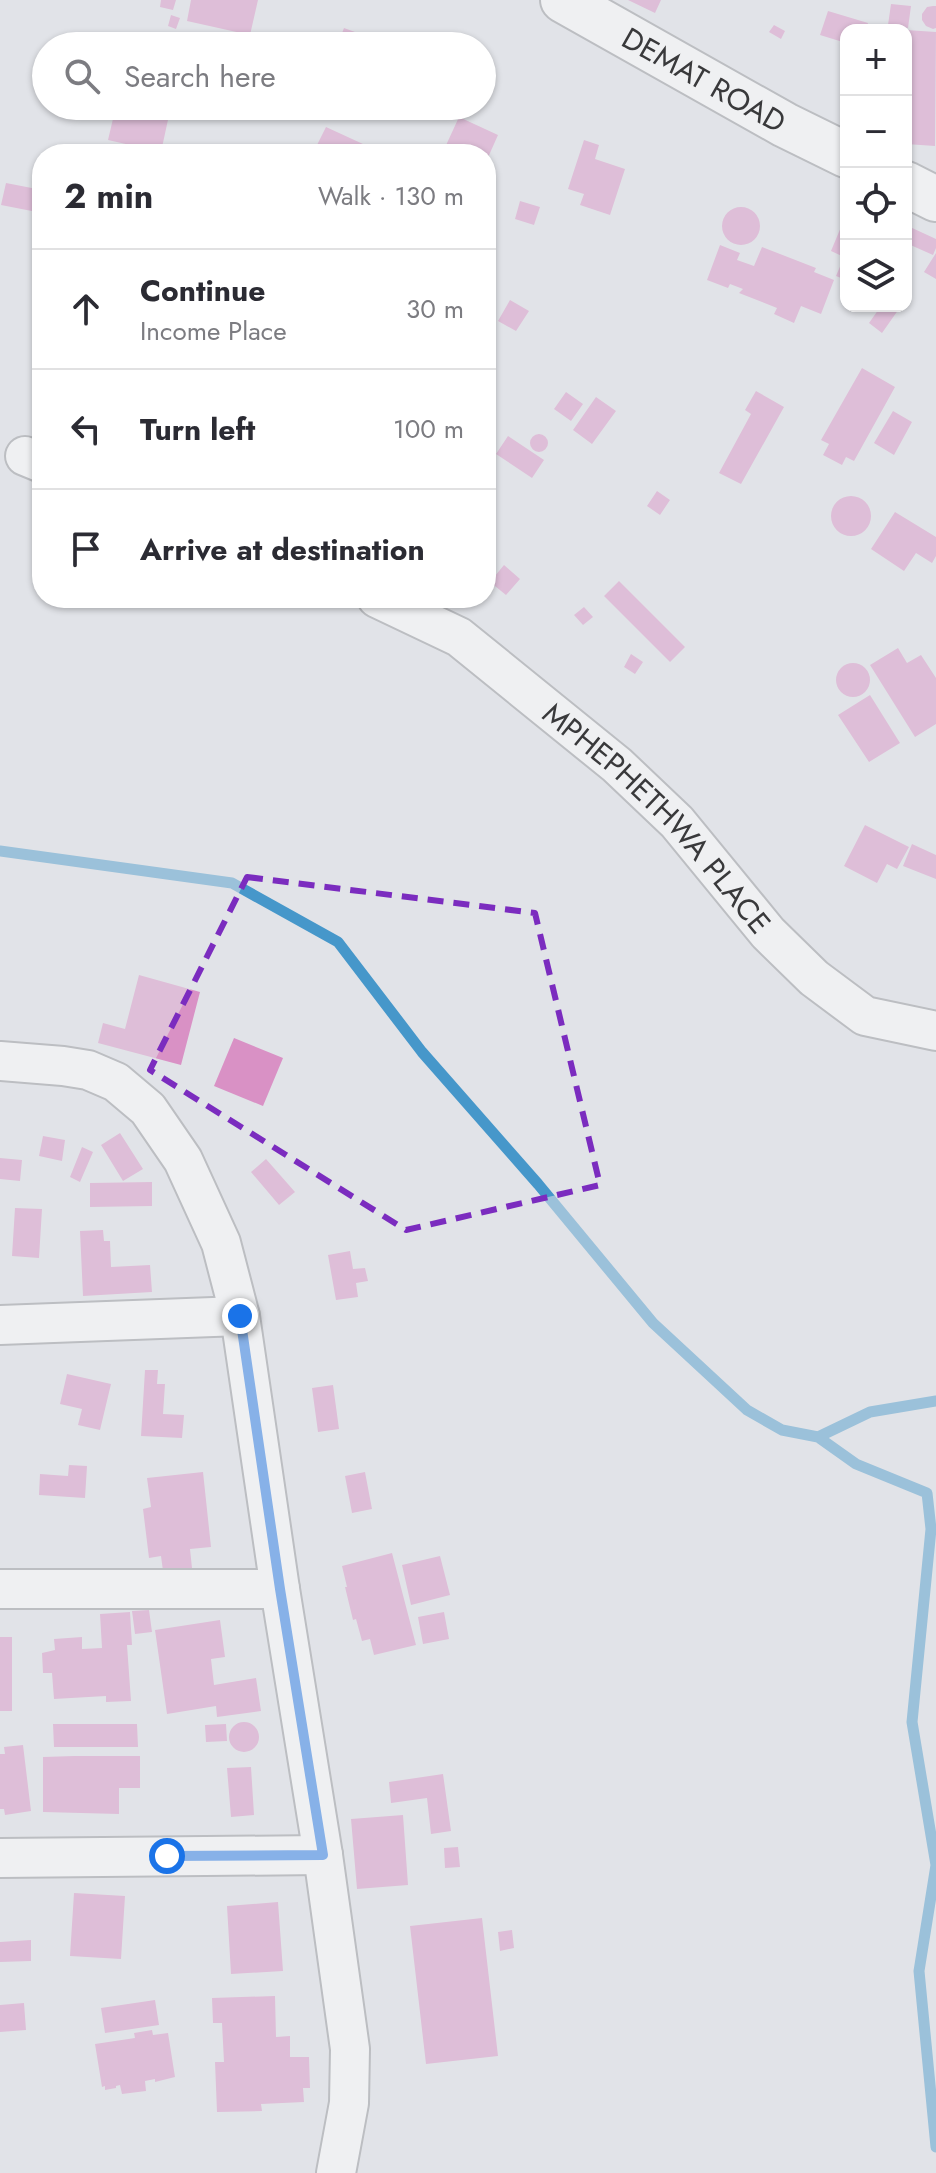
<!DOCTYPE html>
<meta charset="utf-8">
<style>
body{margin:0;font-family:Jost,sans-serif;background:#f7f7f7;color:#2b2b33}
.controls{position:absolute;right:24px;top:24px;display:grid;overflow:hidden;border-radius:16px;box-shadow:0 2px 6px #0004}
.controls button{width:72px;height:72px;display:grid;place-items:center;padding:0;border:0;border-bottom:2px solid #e1e1e2;background:#fff;color:#2b2b33;font:40px sans-serif}
.stop{position:absolute;width:24px;height:24px;margin:-18px;border:6px solid #1a73e8;border-radius:50%;background:#fff}
.stop.end{background:#1a73e8;border-color:#fff;box-shadow:0 2px 8px #0008}
.list{margin:0;padding:0;list-style:none}
h2{display:flex;justify-content:space-between;align-items:center;height:104px;margin:0;padding:0 32px;font-size:34px}
h2 small{font-size:26px;font-weight:400;color:#7c7c81}
.list li{display:grid;grid-template-columns:52px 1fr auto;gap:24px;align-items:center;box-sizing:border-box;height:120px;padding:0 32px;border-top:2px solid #e1e1e2}
.list b{display:block;font-size:30px;white-space:nowrap}
.list p{margin:0;font-size:26px;white-space:nowrap;color:#7c7c81}
.list em{font-size:26px;font-style:normal;color:#7c7c81}
.icon{flex:none;width:44px;height:44px;fill:none;stroke:currentColor;stroke-width:2;stroke-linecap:round;stroke-linejoin:round}
.map{position:relative;flex:none;width:936px;height:2173px;overflow:hidden}
.search{position:absolute;background:#fff;box-shadow:0 2px 6px #0004;left:32px;top:32px;width:464px;height:88px;display:flex;align-items:center;gap:20px;box-sizing:border-box;padding:0 28px;border-radius:44px;color:#7c7c81;font-size:30px}
.panel{position:absolute;background:#fff;box-shadow:0 2px 6px #0004;left:32px;top:144px;width:464px;height:464px;border-radius:32px}
.map>svg:first-child{display:block}
.lines{fill:none;stroke-linecap:round;stroke-linejoin:round}
.stream{stroke:#4697ca;stroke-width:11}
.building{fill:#d991c5}
.street-casing{stroke:#8e9095;stroke-width:42}
.secondary-casing{stroke:#8e9095;stroke-width:48}
.street{stroke:#fff;stroke-width:38}
.secondary{stroke:#fff;stroke-width:44}
.route{stroke:#1a73e8;stroke-width:10}
.marked{fill:none;stroke:#7b2cbf;stroke-width:6;stroke-dasharray:16 10;stroke-linejoin:round}
.labels{text-anchor:middle;dominant-baseline:central;stroke-width:6;stroke-linejoin:round;paint-order:stroke}
.street-label{font-size:30px;fill:#39393b;stroke:#eef0f5}
</style>
<div class="map">
<svg width="936" height="2173" viewBox="0 0 936 2173">
<rect width="100%" height="100%" fill="#e1e3e8"/>
<g class="lines">
<path class="stream" d="M0,851l232,32 106,59 84,110 116,132 115,139 94,87 35,20 36,7 38,27 71,29 4,36 -19,193 24,143 -17,106 17,176
M818,1437l52,-25 66,-11"/>
</g>
<path class="building" d="M161,0h15l-3,10 -13,-3z
M191,0h67l-8,35 -63,-14z
M628,0h33l-6,13z
M891,4l20,2 -3,22 -20,-3z
M933,6h3v22l-3,1 -7,-3 -4,-6v-6l5,-7z
M828,11l40,12 -2,7h-20v13l-26,-8z
M171,15l9,3 -4,11 -8,-3z
M774,25l11,6 -4,8 -12,-7z
M344,28l22,8 -4,10h-25z
M906,30l30,2 -1,114 -29,-2v-30h2l1,-14h-3z
M116,106h55l-10,46 -53,-12z
M206,106h20l-6,14 -17,-6z
M459,117l39,18 -12,27v-8h-44z
M326,127l50,23 -2,4h-53l-7,-3z
M584,140l15,5 -4,14 30,10 -15,46 -30,-10 4,-11 -16,-5z
M6,183l36,7v23l-41,-8z
M520,201l20,6 -6,18 -19,-6z
M722 226a19 19 0 1 1 38 0a19 19 0 1 1-38 0Z
M841,227l5,2v51l-10,-4 8,-19 -13,-6z
M910,227l26,12v9l-3,7 -27,-12v-8z
M720,245l20,8 -3,7 17,6 8,-19 54,21 -2,4 20,8 -13,34 -20,-8 -7,17 -20,-9 3,-6 -38,-15 4,-4 -13,-5 -2,4 -21,-8z
M936,253v26l-12,-7z
M510,300l19,11 -13,20 -18,-10z
M881,306h20l-19,27 -13,-10z
M862,368l33,19 -41,74 -8,-4 -4,8 -19,-10 6,-11 -8,-4z
M756,391l28,16 -43,77 -22,-11 32,-59 -6,-4z
M566,392l17,12 -12,17 -17,-12z
M596,397l20,14 -24,33 -19,-14z
M893,411l19,11 -18,33 -20,-12z
M530 443a9 9 0 1 1 18 0a9 9 0 1 1-18 0Z
M508,436l36,24 -12,18 -36,-24z
M657,491l13,9 -10,15 -13,-9z
M831 516a20 20 0 1 1 40 0a20 20 0 1 1-40 0Z
M895,512l41,25v19l-4,7 -16,-10 -12,18 -33,-22z
M504,565l16,14 -14,16 -16,-13z
M619,581l66,66 -15,15 -66,-66z
M584,607l9,10 -10,8 -9,-10z
M898,648l9,15 14,-8 15,23v46l-21,13 -45,-72z
M631,654l12,8 -8,12 -11,-7z
M836 680a17 17 0 1 1 34 0a17 17 0 1 1-34 0Z
M870,695l30,48 -31,19 -31,-47z
M865,825l44,22 -12,22 -10,-5 -10,19 -33,-17z
M912,844l24,11v24l-33,-13z
M139,975l61,17 -19,73 -83,-22 5,-20 22,6z
M234,1038l49,20 -20,48 -49,-20z
M120,1133l23,36 -20,12 -22,-36z
M43,1136l22,4 -3,21 -23,-5z
M82,1147l11,5 -13,30 -10,-5z
M0,1158l22,2 -2,21 -20,-2z
M266,1159l29,33 -16,13 -28,-33z
M152,1182v24l-62,1v-24z
M15,1208l27,1 -3,49 -27,-2z
M103,1230l1,11h6l1,26 39,-2 2,27 -69,4 -3,-65z
M350,1251l3,18 12,-1 3,13 -12,2 2,14 -22,3 -8,-45z
M145,1370h13l-1,14h8l-2,30 21,1 -2,23 -41,-2z
M67,1374l44,10 -11,46 -22,-5 4,-16 -22,-5z
M333,1385l6,44 -21,3 -6,-44z
M69,1465l18,1 -2,32 -46,-3 1,-21 28,2z
M203,1472l8,75 -21,2 2,19 -29,3 -2,-15 -12,2 -6,-49 8,-2 -4,-29z
M365,1472l7,37 -20,4 -7,-37z
M392,1553l24,92 -42,10 -4,-16 -8,2 -6,-22 -3,1 -8,-33h2l-5,-21z
M440,1556l10,39 -39,10 -9,-40z
M149,1610l3,22 -17,2 -3,-23z
M130,1612l2,33h-5l4,56 -25,1v-6l-52,3 -2,-26h-9l-1,-20 13,-3 -1,-11 28,-2v12l20,-1 -2,-34z
M444,1612l5,27 -26,5 -5,-27z
M220,1620l5,37 -14,2 3,26 42,-7 5,33 -44,6 -1,-11 -49,8 -12,-84z
M0,1637h12v74h-12z
M229 1737a15 15 0 1 1 30 0a15 15 0 1 1-30 0Z
M53,1724h84l1,23h-84z
M226,1724l1,17 -21,1 -1,-17z
M23,1745l8,66 -26,4 -1,-6h-4v-55h5l-1,-7z
M74,1756h66v32h-21v26l-76,-2v-55z
M251,1767l3,48 -23,2 -4,-49z
M443,1774l8,57 -20,3 -4,-36 -36,5 -2,-21z
M403,1815l5,70 -51,4 -6,-70z
M458,1847l2,20 -15,1 -1,-20z
M74,1893l51,3 -4,63 -51,-3z
M278,1902l5,69 -52,3 -4,-68z
M482,1918l16,138 -72,8 -16,-138z
M512,1930l2,18 -14,3 -2,-19z
M31,1940v21l-31,1v-20z
M275,1996l1,41 14,-1v21h19l1,31h-7l1,14 -43,2 1,7 -45,1 -2,-50h9l-2,-39h-9l-1,-25z
M155,2000l4,25 -54,8 -4,-25z
M24,2003l2,27 -26,2v-27z
M152,2030l1,5 15,-2 7,44 -20,5v-3l-10,2 1,10 -24,3 -2,-9 -4,1v2l-11,2v-4l-3,1 -7,-43 40,-6 -1,-5z"/>
<g class="lines">
<g class="street-casing">
<g id="street">
<path d="M25,456l17,7"/>
<path id="s1" d="M377,598l82,39 158,128 60,57 91,111 46,45 51,38 71,15"/>
<path d="M0,1061l63,5 25,4 28,12 32,27 35,51 38,83 19,73 40,273 43,266 27,194 -1,54 -13,70"/>
<path d="M0,1325l240,-9"/>
<path d="M0,1589h280"/>
<path d="M0,1858l323,-3"/>
</g>
</g>
<g class="secondary-casing">
<g id="secondary">
<path id="s2" d="M563,0l222,125 61,30"/>
<path d="M906,184l30,15"/>
</g>
</g>
<use href="#street" class="street"/>
<use href="#secondary" class="secondary"/>
</g>
<g class="lines">
<path class="route" d="M167,1856l156,-1 -43,-266 -40,-273"/>
</g>
<path d="M0 0H936V2173H0ZM247,877l288,36 65,272 -194,45 -256,-160z" fill="#e1e3e8" fill-opacity=".55" fill-rule="evenodd"/>
<path class="marked" d="M247,877l288,36 65,272 -194,45 -256,-160z"/>
<g class="labels">
<g class="street-label">
<text stroke="none"><textPath href="#s2" startOffset="162">DEMAT ROAD</textPath></text>
<text stroke="none"><textPath href="#s1" startOffset="360">MPHEPHETHWA PLACE</textPath></text>
</g>
</g>
</svg>
<div class="controls">
<button>+</button>
<button>−</button>
<button><svg class="icon" aria-label="locate" viewBox="0 0 24 24"><circle cx="12" cy="12" r="6"/><path d="M12 2v4M12 18v4M2 12h4M18 12h4"/></svg></button>
<button><svg class="icon" aria-label="layers" viewBox="0 0 24 24"><path d="M12 4l9 5-9 5-9-5zM3 14l9 5 9-5"/></svg></button>
</div>
<div class="stop" style="left:167px;top:1856px"></div>
<div class="stop end" style="left:240px;top:1316px"></div>
<div class="search"><svg class="icon" aria-label="search" viewBox="0 0 24 24"><circle cx="10" cy="10" r="6"/><path d="M15 15l6 6"/></svg>Search here</div>
<section class="panel">
<h2>2 min<small>Walk · 130 m</small></h2>
<ul class="list">
<li><svg class="icon" aria-label="ahead" viewBox="0 0 24 24"><path d="M12 20V5M6 11l6-6 6 6"/></svg><div><b>Continue</b><p>Income Place</p></div><em>30 m</em></li>
<li><svg class="icon" aria-label="left" viewBox="0 0 24 24"><path d="M17 20v-9H6M10 6l-5 5 5 5"/></svg><div><b>Turn left</b></div><em>100 m</em></li>
<li><svg class="icon" aria-label="arrive" viewBox="0 0 24 24"><path d="M6 21V4h12l-3 4 3 4H6"/></svg><div><b>Arrive at destination</b></div></li>
</ul>
</section>
</div>
